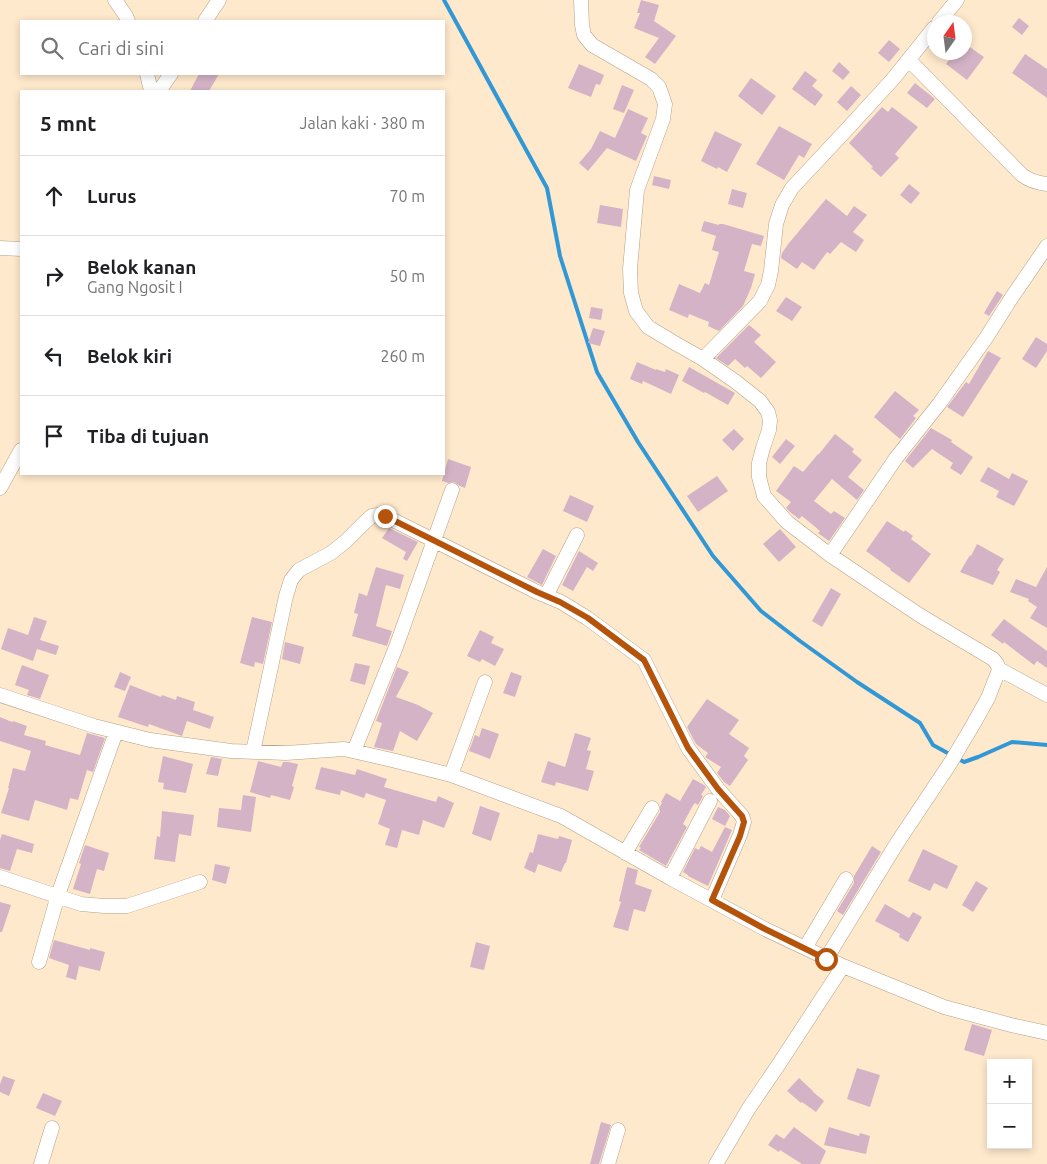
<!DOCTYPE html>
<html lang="id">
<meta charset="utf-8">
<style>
body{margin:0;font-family:Ubuntu,sans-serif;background:#f6f6f6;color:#202124}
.controls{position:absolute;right:15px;bottom:15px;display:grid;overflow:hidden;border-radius:0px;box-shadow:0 2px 8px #0003}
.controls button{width:45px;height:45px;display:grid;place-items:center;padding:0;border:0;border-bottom:1px solid #e0e0e0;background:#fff;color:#202124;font:25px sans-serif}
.compass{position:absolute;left:927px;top:15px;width:45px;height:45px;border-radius:50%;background:#fff;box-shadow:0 2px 8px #0003;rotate:14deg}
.stop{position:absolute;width:15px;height:15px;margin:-11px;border:4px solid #b45309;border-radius:50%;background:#fff}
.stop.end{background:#b45309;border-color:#fff;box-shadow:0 1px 5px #0008}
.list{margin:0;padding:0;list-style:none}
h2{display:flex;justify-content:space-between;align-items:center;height:65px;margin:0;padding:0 20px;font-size:21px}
h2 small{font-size:16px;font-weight:400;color:#757577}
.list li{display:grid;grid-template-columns:32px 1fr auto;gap:15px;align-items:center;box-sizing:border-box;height:80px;padding:0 20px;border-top:1px solid #e0e0e0}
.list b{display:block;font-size:19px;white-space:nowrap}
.list p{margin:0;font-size:16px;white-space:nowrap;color:#757577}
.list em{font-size:16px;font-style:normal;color:#757577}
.icon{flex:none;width:28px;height:28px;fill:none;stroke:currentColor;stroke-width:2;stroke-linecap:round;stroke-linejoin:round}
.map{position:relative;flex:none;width:1047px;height:1164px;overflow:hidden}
.search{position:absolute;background:#fff;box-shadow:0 2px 8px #0003;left:20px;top:20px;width:425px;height:55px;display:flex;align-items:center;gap:12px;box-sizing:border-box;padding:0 18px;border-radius:0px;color:#757577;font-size:19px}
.panel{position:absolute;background:#fff;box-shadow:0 2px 8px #0003;left:20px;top:90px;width:425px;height:385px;border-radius:0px}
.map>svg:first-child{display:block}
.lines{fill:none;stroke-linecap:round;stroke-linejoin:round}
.stream{stroke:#3198d5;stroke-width:4}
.building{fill:#d4b3c6}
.minor-casing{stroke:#b5a185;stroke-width:15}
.minor{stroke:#fff;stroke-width:14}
.route{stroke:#b45309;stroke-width:6}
</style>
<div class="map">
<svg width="1047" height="1164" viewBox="0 0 1047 1164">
<rect width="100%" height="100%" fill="#ffe9cc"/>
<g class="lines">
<path class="stream" d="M444,0l103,188 13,68 37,116 41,70 75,114 48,55 39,30 57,41 63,41 13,22 31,17 14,-5 34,-15 35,3"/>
</g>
<path class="building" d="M641,0l18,5 -5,16 22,15 -21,28 -10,-7 14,-19 -25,-10 6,-15h-3z
M1019,18l10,8 -7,9 -10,-8z
M889,40l11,9 -11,13 -11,-9z
M964,43l20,14 -17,23 -21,-16 9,-12h9z
M1025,54l22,15v29l-35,-25z
M839,62l11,10 -7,8 -11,-9z
M579,64l25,11 -4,10 -4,-1 -5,13 -23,-9z
M805,71l12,9 -5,6 11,9 -8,11 -23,-17z
M199,74h20l-10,17h-19z
M751,78l25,18 -14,19 -24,-19z
M915,83l20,16 -8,9 -20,-15z
M622,85l12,5 -10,23 -11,-4z
M851,86l10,9 -14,16 -10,-9z
M882,107l6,5 4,-5 26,20 -23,27 4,4 -18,19 -10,-9 2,-1 -24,-24z
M628,109l20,9 -7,15 6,3 -11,25 -29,-13 -19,23 -9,-8 12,-14 9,-18 15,7z
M779,126l33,18 -8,14 -5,-3 -15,25 -28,-16z
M715,131l27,13 -15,28 -9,-5 -1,2 -16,-8z
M654,176l17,4 -2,9 -17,-4z
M909,184l11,9 -9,11 -11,-9z
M732,189l15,4 -4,15 -15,-4z
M826,199l21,17 7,-10 13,9 -14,17 11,8 -8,12 -15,-10 -11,12 -3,-2 -13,18 -12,-8 -5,7 -16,-11 1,-5 7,-10z
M600,205l23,4 -2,18 -24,-4z
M704,221l15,4v-1h4l41,12 -3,10 -9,-2 -8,27 11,3 -4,14 -8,18 -24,25 -11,-5 1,-4 -20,-8 -1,4 -19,-8 10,-26 21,9 5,-10 4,2 10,-33 -7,-2 4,-14 -15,-5z
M997,291l6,4 -14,21 -5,-3z
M786,297l16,10 -10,14 -16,-10z
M591,307l12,2 -2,11 -12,-2z
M749,325l12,10 -7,7 22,20 -15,16 -14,-12 -2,2 -10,-9 -7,7 -12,-8z
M593,328l12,3 -5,15 -12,-3z
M1036,337l11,7v7l-11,17 -14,-9z
M988,351l13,7 -38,59 -16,-10 19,-25 3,2z
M637,362l19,8v-1l9,3 1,-3 13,6 -8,19 -28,-13 -1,3 -12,-5z
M689,367l46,26 -7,12 -23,-13 -1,1 -22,-12z
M895,391l24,19 -6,6 3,2 -16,21 -26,-22z
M931,428l21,12 -1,2 22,15 -12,18 -11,-7 3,-5 -21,-14 -19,19 -8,-7z
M734,429l10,10 -11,12 -11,-11z
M835,434l19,15 -2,3 10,8 -14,17 16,13 -7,10 -25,-21 -18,22 17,13 3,-3 11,7 -16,23 -11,-8 2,-2 -18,-15 -3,3 -9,-7 -4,-4 5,-6 -15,-11 18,-25 9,6 15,-18h1z
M786,439l9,7 -15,18 -8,-7z
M448,459l23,8 -6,21 -5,-2 -6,-4 -6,1 -6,-2z
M988,467l21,12 3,-6 16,8 -14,25 -18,-9 3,-6 -19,-10z
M717,476l11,15 -30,21 -11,-16z
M570,495l24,11 -7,16 -24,-11z
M887,521l17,11 1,-2 8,6 -2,3 20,15 -22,29 -19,-13 1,-1 -25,-18z
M389,528l29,14 -11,19 -4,-2 3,-7 -24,-14z
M780,529l16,18 -17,15 -16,-18z
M977,544l27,15 -7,11 3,2 -7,13 -33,-13 10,-17 1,1z
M543,549l13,7 -14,29 -15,-8z
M579,551l19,12 -5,8 -6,-4 -14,24 -11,-6z
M376,567l28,8 -4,14 -14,-4 -10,41 16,5 -5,15 -35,-10 6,-22 -4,-1 5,-20 8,3z
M1047,567v61l-17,-10 7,-11 -9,-6 1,-2 -19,-7 6,-13 20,8z
M831,588l10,6 -19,33 -10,-6z
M34,617l13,4 -7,19 19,6 -3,9 -19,-6 -4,12 -32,-12 7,-21 20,7z
M252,617l20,5 -9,42 -8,-2 -1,5 -14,-4z
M1004,619l43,32v17l-10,-7 -3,4 -30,-23 -1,2 -12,-9z
M480,630l14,7 -3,6 13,6 -9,17 -13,-7 -2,3 -13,-6z
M285,642l19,5 -4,17 -18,-5z
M355,663l15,3 -5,19 -15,-4z
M22,665l27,10 -9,24 -13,-4 2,-5 -14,-5z
M397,667l12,5 -13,25 22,8 15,8 -16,28 -17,-10 -7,20 -19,-4 8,-24 -6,-2z
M120,672l11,5 -6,14 -11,-4z
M511,672l11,4 -7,21 -12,-4z
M130,685l31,12 1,-2 14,5 1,-4 18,6 -2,8 21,7 -4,12 -23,-8 -5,15 -33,-12 -1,3 -30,-10z
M707,699l32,21 -10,14 20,14 -5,8 4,4 -18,26 -6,-4 -7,-9 4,-6 -16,-10 3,-4 -12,-9 -9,-17z
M0,717l12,5 1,-1 14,5 -3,9 22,6 -1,4 35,10 7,-22 18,5 -12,34 -6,-2 -9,30 -8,-2 -3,12 -32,-10 -6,21 -28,-8 8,-25h-1l5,-20 12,3 6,-20 -31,-10z
M482,728l17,6 -9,25 -21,-8 6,-16 4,2z
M575,733l16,5 -4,12 4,1 -5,18 8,2 -6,20 -32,-9 -1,4 -14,-4 7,-21 17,6z
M163,756l30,8 -7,29 -23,-4 1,-6 -6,-1z
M211,757l11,2 -4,17 -12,-2z
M258,761l23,6 2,-5h5l10,2 -6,22 2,1 -4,13 -19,-5 -1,3 -20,-6z
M321,767l34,8 2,-6 30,10 -3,8 52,15 2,-6 16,7 -10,25 -21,-8 -4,15 -17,-5 -5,18 -12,-3 5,-16 -12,-5 8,-24 -20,-7 -2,5 -23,-8 -1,5 -25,-6z
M693,779l11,6 2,2 -5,8 2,1 -5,9 -3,-2 -3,4 -9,17 4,3 -21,39 -27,-16 2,-2 -2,-1 21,-35v-6l2,-3 -1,-1 5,-9 14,8z
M243,795l13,2 -5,35 -34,-5 2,-19 22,2z
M480,806l20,7 -9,28 -19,-7z
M718,807l7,3 5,6 -5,10 -13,-7z
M162,811l32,4 -3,21 -12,-2 -4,28 -21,-3 3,-23 3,1z
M725,827l7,3 -24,56 -20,-10v-1l-5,-3 12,-24 4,2 2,-4 11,6z
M2,834l32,10 -2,9 -15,-4 -7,22 -10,-3v-28z
M538,834l20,5 1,-3 13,4 -6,23h-1l-4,9 -23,-8 -3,9 -11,-5 6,-16 3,1z
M85,845l24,8 -5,18 -7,-2 -7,25 -17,-5 8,-25 -2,-1z
M872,846l9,6 -38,63 -6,-4 17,-28v-7z
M923,849l35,17 -11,23 -13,-6 -4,8 -22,-10z
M215,864l15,3 -4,17 -14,-4z
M627,867l11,3 -3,14 17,6 -7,22 -11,-3 -6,22 -15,-4 8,-25 -2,-1z
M976,881l12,7 -15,24 -11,-7z
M0,902l11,3 -9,27h-2z
M885,904l24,14 4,-6 9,5 -14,25 -9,-5 1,-3 -25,-13z
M54,940l36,10v-2l15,4 -5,19 -21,-5 -3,14 -10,-3 3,-12 -20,-7z
M476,942l14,4 -6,24 -14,-3z
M972,1024l20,6 -8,26 -20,-6z
M857,1068l23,7 -10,32 -23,-8z
M3,1076l12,4 -6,16 -9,-4v-8z
M799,1078l14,13h-1l12,10 -8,11 -14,-10 -1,1 -14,-12z
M43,1093l19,8 -7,15 -19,-8z
M601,1122l10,3 -12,39h-9z
M794,1127l32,24 -6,13h-18l-22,-14 -1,2 -11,-7 8,-11 8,5z
M829,1127l30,9 1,-3 10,3 -4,18 -42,-9z"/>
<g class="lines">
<g class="minor-casing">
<path id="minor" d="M115,0l11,16 2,5
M581,0l1,25 2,10 8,10 59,34 8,8 6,17 -2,15 -26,71 -7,79 1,24 5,18 12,16 25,15 30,17 33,23 24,19 8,11 2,8 -1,10 -6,18 -4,15v14l5,19 23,26 43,33 55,37 36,24 72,43 4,5 2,5 -2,6 -9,23 -14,25 -23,39 -54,81 -71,116
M205,21l14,-21
M939,22l18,-22
M909,60l113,115c8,6 15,8 25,9
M147,74l4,17
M159,91l12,-17
M0,248l21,1
M703,359l57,-58 8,-16 3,-14 5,-47 6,-19 10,-17 58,-62 43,-47 41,-51
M0,488l21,-38
M830,555l66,-97 43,-54 47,-66 26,-41 35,-51
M546,596l31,-61
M999,669l48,26
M0,695l94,31 56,14 81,11 55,2 58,-4 48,11 59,15 110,41 109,62 95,51 78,37 101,41 67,18 36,8
M354,751l42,-104 56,-157
M253,752l33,-156 5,-16 8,-10 32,-17 15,-12 20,-20 6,-5 6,-1 7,1 152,76 24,10 26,16 57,42 44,88 30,41 24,27 2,6 -4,13 -28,65
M451,775l34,-93
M625,853l27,-45
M0,877l81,27 23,2h23l73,-24
M670,878l40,-77
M805,948l41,-69
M39,962l19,-67 58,-163
M41,1164l11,-36
M608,1164l10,-34
M716,1164l33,-56 30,-44 64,-98"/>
</g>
<use href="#minor" class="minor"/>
</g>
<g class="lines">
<path class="route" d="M385,516l152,76 23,10 28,16 56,42 44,88 30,41 24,27 2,6 -4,14 -28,64 53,29 61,30"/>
</g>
</svg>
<div class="controls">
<button>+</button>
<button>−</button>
</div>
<svg class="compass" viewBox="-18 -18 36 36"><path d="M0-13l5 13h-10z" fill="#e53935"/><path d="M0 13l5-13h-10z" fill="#757577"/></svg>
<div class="stop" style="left:826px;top:959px"></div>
<div class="stop end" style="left:385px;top:516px"></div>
<div class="search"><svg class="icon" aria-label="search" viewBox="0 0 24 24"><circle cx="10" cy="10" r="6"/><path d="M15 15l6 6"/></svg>Cari di sini</div>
<section class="panel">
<h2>5 mnt<small>Jalan kaki · 380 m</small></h2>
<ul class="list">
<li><svg class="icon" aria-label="ahead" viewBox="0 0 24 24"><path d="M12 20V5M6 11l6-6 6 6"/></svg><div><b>Lurus</b></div><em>70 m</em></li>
<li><svg class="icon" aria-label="right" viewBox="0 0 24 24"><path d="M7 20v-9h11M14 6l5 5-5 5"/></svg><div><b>Belok kanan</b><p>Gang Ngosit I</p></div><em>50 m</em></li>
<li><svg class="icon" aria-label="left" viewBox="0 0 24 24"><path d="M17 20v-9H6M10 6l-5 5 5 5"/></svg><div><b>Belok kiri</b></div><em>260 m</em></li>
<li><svg class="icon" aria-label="arrive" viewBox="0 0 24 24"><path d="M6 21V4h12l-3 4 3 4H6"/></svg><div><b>Tiba di tujuan</b></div></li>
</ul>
</section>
</div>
